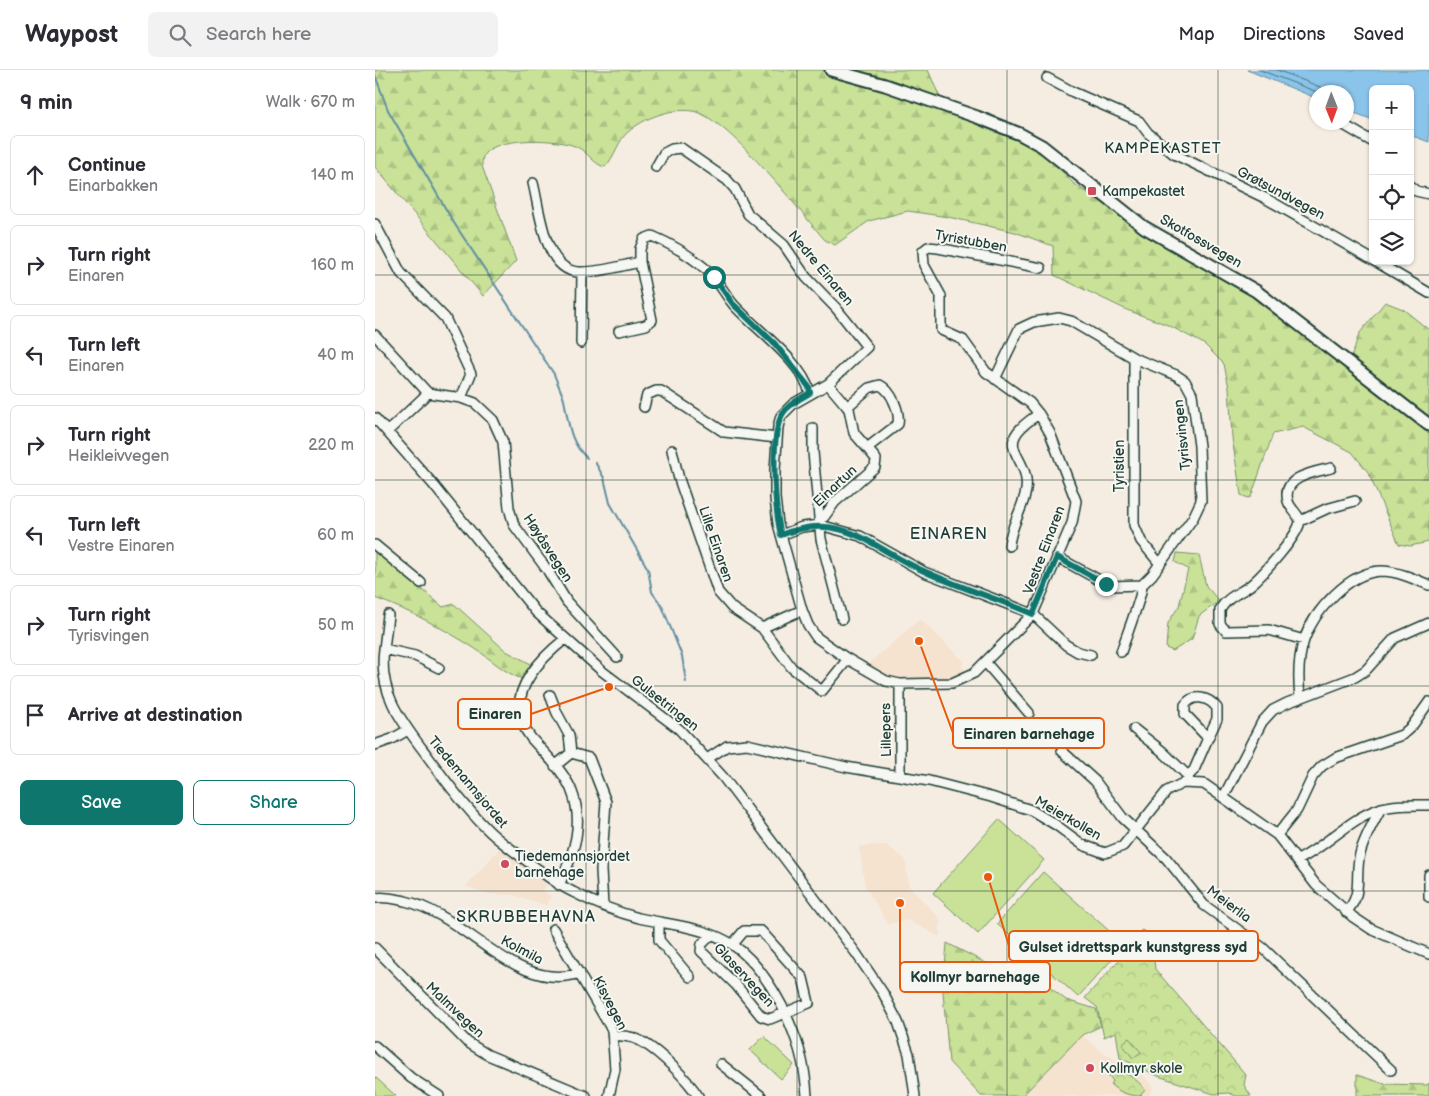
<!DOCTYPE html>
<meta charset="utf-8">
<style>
body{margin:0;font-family:"Balsamiq Sans",sans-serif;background:#f2f2f3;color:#2b2b33}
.controls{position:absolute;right:15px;top:15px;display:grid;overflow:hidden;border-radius:8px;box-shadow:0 1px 4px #0004}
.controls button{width:45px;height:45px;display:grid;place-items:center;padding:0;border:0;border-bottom:1px solid #e1e1e2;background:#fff;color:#2b2b33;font:25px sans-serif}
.compass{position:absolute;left:934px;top:15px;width:45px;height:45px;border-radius:50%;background:#fff;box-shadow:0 1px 4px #0004;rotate:179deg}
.stop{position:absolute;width:15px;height:15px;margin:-11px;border:4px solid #0f766e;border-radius:50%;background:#fff}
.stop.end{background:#0f766e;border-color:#fff;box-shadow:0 1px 5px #0008}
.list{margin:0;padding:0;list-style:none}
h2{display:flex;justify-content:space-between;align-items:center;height:65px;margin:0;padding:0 20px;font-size:21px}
h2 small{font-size:16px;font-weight:400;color:#7c7c81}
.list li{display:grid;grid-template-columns:32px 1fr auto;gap:15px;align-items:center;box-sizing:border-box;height:80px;margin:0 10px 10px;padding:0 10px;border:1px solid #e1e1e2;border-radius:8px}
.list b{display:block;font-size:19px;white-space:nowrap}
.list p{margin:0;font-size:16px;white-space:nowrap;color:#7c7c81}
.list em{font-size:16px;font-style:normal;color:#7c7c81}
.actions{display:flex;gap:10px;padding:15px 20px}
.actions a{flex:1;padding:11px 0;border:1px solid #0f766e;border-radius:8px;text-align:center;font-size:18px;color:#0f766e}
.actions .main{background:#0f766e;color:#fff}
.icon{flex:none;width:28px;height:28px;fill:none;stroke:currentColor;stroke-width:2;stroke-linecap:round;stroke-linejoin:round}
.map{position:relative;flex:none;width:1054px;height:1026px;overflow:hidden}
header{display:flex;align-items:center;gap:30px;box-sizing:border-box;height:70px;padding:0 25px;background:#fff;border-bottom:1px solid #e1e1e2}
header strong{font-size:24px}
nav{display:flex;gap:28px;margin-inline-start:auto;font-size:18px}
.search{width:350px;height:45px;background:#f2f2f3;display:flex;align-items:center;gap:12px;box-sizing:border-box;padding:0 18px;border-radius:8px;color:#7c7c81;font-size:19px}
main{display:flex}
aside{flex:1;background:#fff}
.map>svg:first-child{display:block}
.built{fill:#f5e2cf}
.forest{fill:url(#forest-firs);stroke:#749066}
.park{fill:url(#park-crowns);stroke:#749066}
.pitch{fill:#c9e298;stroke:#749066}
.water{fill:#8bc4ea;stroke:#608ea1}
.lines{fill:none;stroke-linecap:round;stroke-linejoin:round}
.shore{stroke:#4a737d;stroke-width:1}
.stream{stroke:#608ea1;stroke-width:2}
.minor-casing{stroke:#1f3d34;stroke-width:12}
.major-casing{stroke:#1f3d34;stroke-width:15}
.minor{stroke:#f6f6f2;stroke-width:9}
.major{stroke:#f6f6f2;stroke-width:11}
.route{stroke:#0f766e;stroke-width:6}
.grid{fill:none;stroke:#1f3d34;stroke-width:1;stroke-opacity:0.55}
.poi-dot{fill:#d1495b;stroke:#f6f6f2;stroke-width:2}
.labels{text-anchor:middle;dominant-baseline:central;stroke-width:4;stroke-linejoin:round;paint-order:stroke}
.poi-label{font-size:14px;fill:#1f3d34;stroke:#f6f6f2;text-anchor:start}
.street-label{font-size:14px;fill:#1f3d34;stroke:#f6f6f2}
.neighbourhood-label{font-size:15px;letter-spacing:1px;fill:#1f3d34;stroke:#f6f6f2}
.quarter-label{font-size:16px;letter-spacing:1px;fill:#1f3d34;stroke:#f6f6f2}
.leader{fill:none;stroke:#e8590c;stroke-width:2}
.callout-dot{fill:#e8590c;stroke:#f6f6f2;stroke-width:2}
.callout{fill:#f6f6f2;stroke:#e8590c;stroke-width:2}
.callout-label{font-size:15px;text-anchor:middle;font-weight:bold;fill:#1f3d34}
</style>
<header>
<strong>Waypost</strong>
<div class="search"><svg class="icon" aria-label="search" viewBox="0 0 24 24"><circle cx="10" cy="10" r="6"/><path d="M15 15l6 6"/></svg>Search here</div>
<nav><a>Map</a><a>Directions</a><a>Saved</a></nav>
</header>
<main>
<aside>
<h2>9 min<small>Walk · 670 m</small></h2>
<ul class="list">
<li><svg class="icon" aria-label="ahead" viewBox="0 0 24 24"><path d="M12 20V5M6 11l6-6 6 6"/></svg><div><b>Continue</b><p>Einarbakken</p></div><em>140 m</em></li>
<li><svg class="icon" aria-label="right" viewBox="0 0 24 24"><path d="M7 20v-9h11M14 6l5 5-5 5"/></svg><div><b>Turn right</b><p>Einaren</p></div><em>160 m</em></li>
<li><svg class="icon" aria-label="left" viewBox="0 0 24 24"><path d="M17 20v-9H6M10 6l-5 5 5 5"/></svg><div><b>Turn left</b><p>Einaren</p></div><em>40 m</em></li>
<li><svg class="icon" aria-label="right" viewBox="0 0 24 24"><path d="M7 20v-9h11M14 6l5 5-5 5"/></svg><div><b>Turn right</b><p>Heikleivvegen</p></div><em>220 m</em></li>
<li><svg class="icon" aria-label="left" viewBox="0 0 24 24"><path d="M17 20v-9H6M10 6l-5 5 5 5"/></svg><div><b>Turn left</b><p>Vestre Einaren</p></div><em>60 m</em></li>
<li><svg class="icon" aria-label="right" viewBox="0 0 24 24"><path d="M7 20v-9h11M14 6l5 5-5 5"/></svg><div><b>Turn right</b><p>Tyrisvingen</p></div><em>50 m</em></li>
<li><svg class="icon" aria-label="arrive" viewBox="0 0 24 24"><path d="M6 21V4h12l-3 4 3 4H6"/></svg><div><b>Arrive at destination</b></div></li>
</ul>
<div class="actions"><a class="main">Save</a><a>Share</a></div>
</aside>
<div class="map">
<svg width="1054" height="1026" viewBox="0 0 1054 1026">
<defs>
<pattern id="forest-firs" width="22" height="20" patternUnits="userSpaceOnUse" patternTransform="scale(1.25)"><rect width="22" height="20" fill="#c9e298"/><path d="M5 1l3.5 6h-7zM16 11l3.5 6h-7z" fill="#acc384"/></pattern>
<pattern id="park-crowns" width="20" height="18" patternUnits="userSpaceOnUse" patternTransform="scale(1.25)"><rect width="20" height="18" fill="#c9e298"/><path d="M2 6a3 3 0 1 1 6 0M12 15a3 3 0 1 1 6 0" fill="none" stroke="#acc384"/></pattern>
</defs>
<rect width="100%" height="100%" fill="#f6ede2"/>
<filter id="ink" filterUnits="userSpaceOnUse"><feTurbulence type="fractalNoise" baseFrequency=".02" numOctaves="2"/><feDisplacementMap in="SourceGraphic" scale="10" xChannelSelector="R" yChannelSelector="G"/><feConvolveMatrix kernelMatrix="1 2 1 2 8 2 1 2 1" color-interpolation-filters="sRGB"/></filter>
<g filter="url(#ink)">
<path class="built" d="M545,549l45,43 -4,4 6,6 -10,7 -60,1 -31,-14z
M511,775l19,14 4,27 31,33v18l-33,-17 -19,4 -23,-38 -6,-40z
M126,777l47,34 -5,10 8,5 -5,9 -32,-10 -28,-1 -20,-8z
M707,965l20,17 40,22 10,12v4l-3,6h-127z"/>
<path class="forest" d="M0,0h553l18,41 87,36 22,17 18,19 50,34 118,69 97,77 14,-8 7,-21 26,-32 18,7 26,21v212l-19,4 -11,-2 -31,-72 -16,-20 -49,-25 -30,7 -22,63 -3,1 -7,-3 -9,-57 -3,-50 -5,-24 -20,-20 -36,-19 -41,-15 -73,-35 -1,-29 -38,-14 -67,-15 -40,-6 -39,10 -34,24 -10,-5c-25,-28 -99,-125 -133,-129 -22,-3 -48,7 -64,21 -10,8 -13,25 -23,35 -11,-2 -17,-15 -28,-20 -19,-9 -75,-10 -91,5 -4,5 -4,9 -4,14l34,95 -33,35 -108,-129z
M0,479l68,58 11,-3 52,47 27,14 -11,14c-19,-7 -31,-20 -48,-31 -31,-20 -64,-37 -99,-50z
M802,483l22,2 7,31 13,15 -20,15 -7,23 -19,12 -7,-3 2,-25 11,-17 9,-37 -13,-7z
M572,873l62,32 15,-8 42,33 30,9 5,17 -19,9 -60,61h-41l-32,-34 -6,-70z
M982,1005l28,9 42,1 2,-2v13h-72z
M0,1007l21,19h-21z"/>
<path class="park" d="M766,860l10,4 4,35 91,106 -2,10 7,11h-15l-7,-3 -15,1 -56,-18 -38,-18 -4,-26 -12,5 -7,-30 -12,-9 42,-47 12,9z
M733,998c12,1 31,11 37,22l-5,6c-11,0 -21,-4 -29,-11l2,-4 -6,-8z"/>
<path class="pitch" d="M624,749l45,41 -66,74 -45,-41z
M668,802l82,73 -47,52 -81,-73z
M389,966l30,29 -13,14 -31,-29z
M754,968l12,14 -8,6 -11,-14z"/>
<path class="water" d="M872,0h182v72l-19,-7v-46h-37v31l-26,-10v-18h-30l-1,6z"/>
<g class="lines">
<path class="shore" d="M885,0l57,22
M902,0l43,17 6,5"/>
<path class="stream" d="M0,5l13,35 66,113 100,151c3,9 8,18 10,26 5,23 5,42 23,58
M220,392l9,16 6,25 38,66 4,23 10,14 20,50 4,26"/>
<g class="minor-casing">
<path id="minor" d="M672,8l26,14 66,29 9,12 26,21 91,44 108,62
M964,52l34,20
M281,97l8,-14 8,-4 9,-1 46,32 8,9 13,25 36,31 22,32 30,31 31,39 -39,37 -35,20 -12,12 -3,11 -3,43v28l3,26 24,86 6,15 8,12 30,21 40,23 14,3 52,-1 22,-10 59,-59 39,-91 4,-22 -26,-68 -11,-19 -9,-11 -44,-31 -23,-32 -22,-10v-34l-17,-31 -1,-14 5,-4 10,1 103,20
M158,113c7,27 11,88 46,89 19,1 41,-6 61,-10
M1035,116l6,5 13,3
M0,154l26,49 44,45 26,56 -10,24
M1000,191l54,32
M244,261l27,-6 6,-5 -12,-58v-13l4,-10 8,-3c19,8 40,21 55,34 11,10 17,23 26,34 21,24 69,57 77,89
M0,265l53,58 33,5 14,5 18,17 10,22 6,66 5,17 34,46 19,31 50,55
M206,273l1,-71
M759,288v167l7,16 19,23
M620,309l24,-50 15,-7 25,-4 12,3 63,37 42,17 9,6 7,13 7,52 2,55 -8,17 -41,57 -10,10 -32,1 -53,-29
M453,314l21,25 5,24 13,15 31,-24c2,-12 -6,-33 -18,-39l-11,3 -22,19
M269,337l3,-12 9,-4h5l63,41 53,6
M0,348l57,65 104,129 66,59 77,58 44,48 133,176 27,40 15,29 11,32 6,42
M438,358v24l8,87 21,80
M12,362l41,-39
M297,380l7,29 39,113 14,16 30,20 30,40 30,23 26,-32
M444,449l5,-2 11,-15 40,-35 1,-8 -9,-11
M925,451c-2,-8 -10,-12 -12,-20 -7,-24 26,-29 43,-33
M406,465l21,-8 18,-2 40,11 64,36 109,42 33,31 12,7 13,3
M0,475l46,38
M634,476c1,-20 14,-36 17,-56 5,-36 -39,-43 13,-76
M387,558l40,-18
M929,570l-35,-10 -43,1 -6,-7v-14c7,-14 22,-17 33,-27 11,-10 46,-48 47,-62l26,-12 29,-8
M9,579l4,-34
M746,582c4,-13 22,-58 21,-67
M611,593l43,50
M64,598l-24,-12 -31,-7c-6,43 17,72 42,105 18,25 37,51 59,73 14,15 31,25 47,38 13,9 26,20 41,27 21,11 43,20 66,26 31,7 67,9 94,27 22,15 37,38 49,61 15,32 23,55 25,90
M525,614v92
M175,625l7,18 12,22 2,18 18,5 17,44 -5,68 2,36
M925,627c-2,-19 -2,-39 4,-57 10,-29 45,-68 77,-69 16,0 34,8 48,14
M759,659l28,22 26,25
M0,675l17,-6 16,-9
M687,681l33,30 28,37 43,40 38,47 59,43 128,122
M332,689l20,-13 20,-2 99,23 83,14 62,16 40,13 25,15 27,20 22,8 18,-7 44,-55 16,-8 21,1 73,51 39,50 37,32 18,12 58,25
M180,696l16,-13
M814,712l-1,-6 6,-6 14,-32 -23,-24v-9c8,-12 24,-8 32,3v11l-9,19
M849,726l38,-74 11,-12 14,-7 68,-26 11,-7 29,-32 34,-15
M902,765l20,-25 16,-34 9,-10 13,-8 67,-23 10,-9 17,-24
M923,790c28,-14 54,-43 81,-51 15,-5 34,-4 50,-4
M1054,805v22
M184,815c15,-31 26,-62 12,-96 -9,-20 -26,-35 -40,-51 -30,-38 4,-75 34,-99
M0,828c10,-2 20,1 30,3 62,14 110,93 175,72
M971,842c18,-18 8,-36 14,-58 4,-16 13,-31 21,-46
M284,852v18l31,37
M178,859l59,101 3,39 -6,27
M336,865l-9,9 -1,7 35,34 25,31 9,3 39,-16 -6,-25 -42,-47h-17l-11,13
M0,878l92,94 21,13 98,41
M238,966c11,-1 22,1 31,7 17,10 44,37 54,53
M0,976l36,32 28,18
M346,994l40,32"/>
</g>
<g class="major-casing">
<path id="major" d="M456,0l54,15 92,32 43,17 22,12 102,81 112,64 173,134"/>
</g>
<use href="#minor" class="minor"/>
<use href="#major" class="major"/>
</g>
</g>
<g class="lines" filter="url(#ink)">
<path class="route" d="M339,207l19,27 42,40 34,43 1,6c-9,5 -21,11 -27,20 -14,22 -8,97 -2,122 63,-26 92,15 145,37 35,16 72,27 107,42l24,-57 49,27"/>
</g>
<path class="grid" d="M211,0v1026M422,0v1026M632,0v1026M843,0v1026M0,205h1054M0,410h1054M0,616h1054M0,821h1054"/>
<g class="poi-dot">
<rect x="712" y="116" width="10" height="10" rx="2.5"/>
<circle cx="130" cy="794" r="5"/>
<circle cx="715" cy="998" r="5"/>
</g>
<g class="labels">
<g class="poi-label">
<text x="727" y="121">Kampekastet</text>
<text x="140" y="786">Tiedemannsjordet<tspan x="140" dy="16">barnehage</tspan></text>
<text x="725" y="998">Kollmyr skole</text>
</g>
<g class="street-label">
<text transform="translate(906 123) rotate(28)">Grøtsundvegen</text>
<text transform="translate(596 171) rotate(10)">Tyristubben</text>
<text transform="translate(826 171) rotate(30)">Skotfossvegen</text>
<text transform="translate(446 198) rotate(50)">Nedre Einaren</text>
<text transform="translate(807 365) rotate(-96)">Tyrisvingen</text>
<text transform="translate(744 396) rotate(-90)">Tyristien</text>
<text transform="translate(460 416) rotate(-43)">Einartun</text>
<text transform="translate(341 474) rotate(71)">Lille Einaren</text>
<text transform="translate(173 478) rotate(57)">Høyåsvegen</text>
<text transform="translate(669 480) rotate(-69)">Vestre Einaren</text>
<text transform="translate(290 633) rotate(38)">Gulsetringen</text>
<text transform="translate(511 660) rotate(-91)">Lillepers</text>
<text transform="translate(93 712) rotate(50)">Tiedemannsjordet</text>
<text transform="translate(693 748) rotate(30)">Meierkollen</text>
<text transform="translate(854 834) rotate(37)">Meierlia</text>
<text transform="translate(147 880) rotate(28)">Kolmila</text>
<text transform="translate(369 905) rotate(47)">Glaservegen</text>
<text transform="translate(235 933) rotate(63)">Kisvegen</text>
<text transform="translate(80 940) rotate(43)">Malmvegen</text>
</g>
<g class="neighbourhood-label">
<text x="788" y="78">KAMPEKASTET</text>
</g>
<g class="quarter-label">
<text x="574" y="464">EINAREN</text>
<text x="151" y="847">SKRUBBEHAVNA</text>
</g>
</g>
<path class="leader" d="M234 617L156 644M544 571L578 663M613 807L634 876M525 833L525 907"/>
<g class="callout-dot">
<circle cx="234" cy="617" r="5"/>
<circle cx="544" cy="571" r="5"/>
<circle cx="613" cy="807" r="5"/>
<circle cx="525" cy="833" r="5"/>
</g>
<g class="callout">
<rect x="83" y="629" width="73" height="30" rx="5"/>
<rect x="578" y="648" width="151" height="30" rx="5"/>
<rect x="634" y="861" width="249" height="30" rx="5"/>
<rect x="525" y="892" width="150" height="30" rx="5"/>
</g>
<g class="callout-label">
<text x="120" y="649">Einaren</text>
<text x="654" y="669">Einaren barnehage</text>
<text x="758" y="882">Gulset idrettspark kunstgress syd</text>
<text x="600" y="912">Kollmyr barnehage</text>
</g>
</svg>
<div class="controls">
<button>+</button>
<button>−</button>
<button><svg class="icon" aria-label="locate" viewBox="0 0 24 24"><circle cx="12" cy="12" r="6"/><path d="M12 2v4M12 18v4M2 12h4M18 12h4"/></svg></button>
<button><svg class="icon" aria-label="layers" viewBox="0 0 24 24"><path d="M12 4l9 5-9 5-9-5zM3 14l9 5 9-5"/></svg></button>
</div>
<svg class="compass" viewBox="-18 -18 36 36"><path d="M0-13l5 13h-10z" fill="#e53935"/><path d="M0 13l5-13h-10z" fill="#7c7c81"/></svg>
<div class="stop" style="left:339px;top:207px"></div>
<div class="stop end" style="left:731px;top:514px"></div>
</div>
</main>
